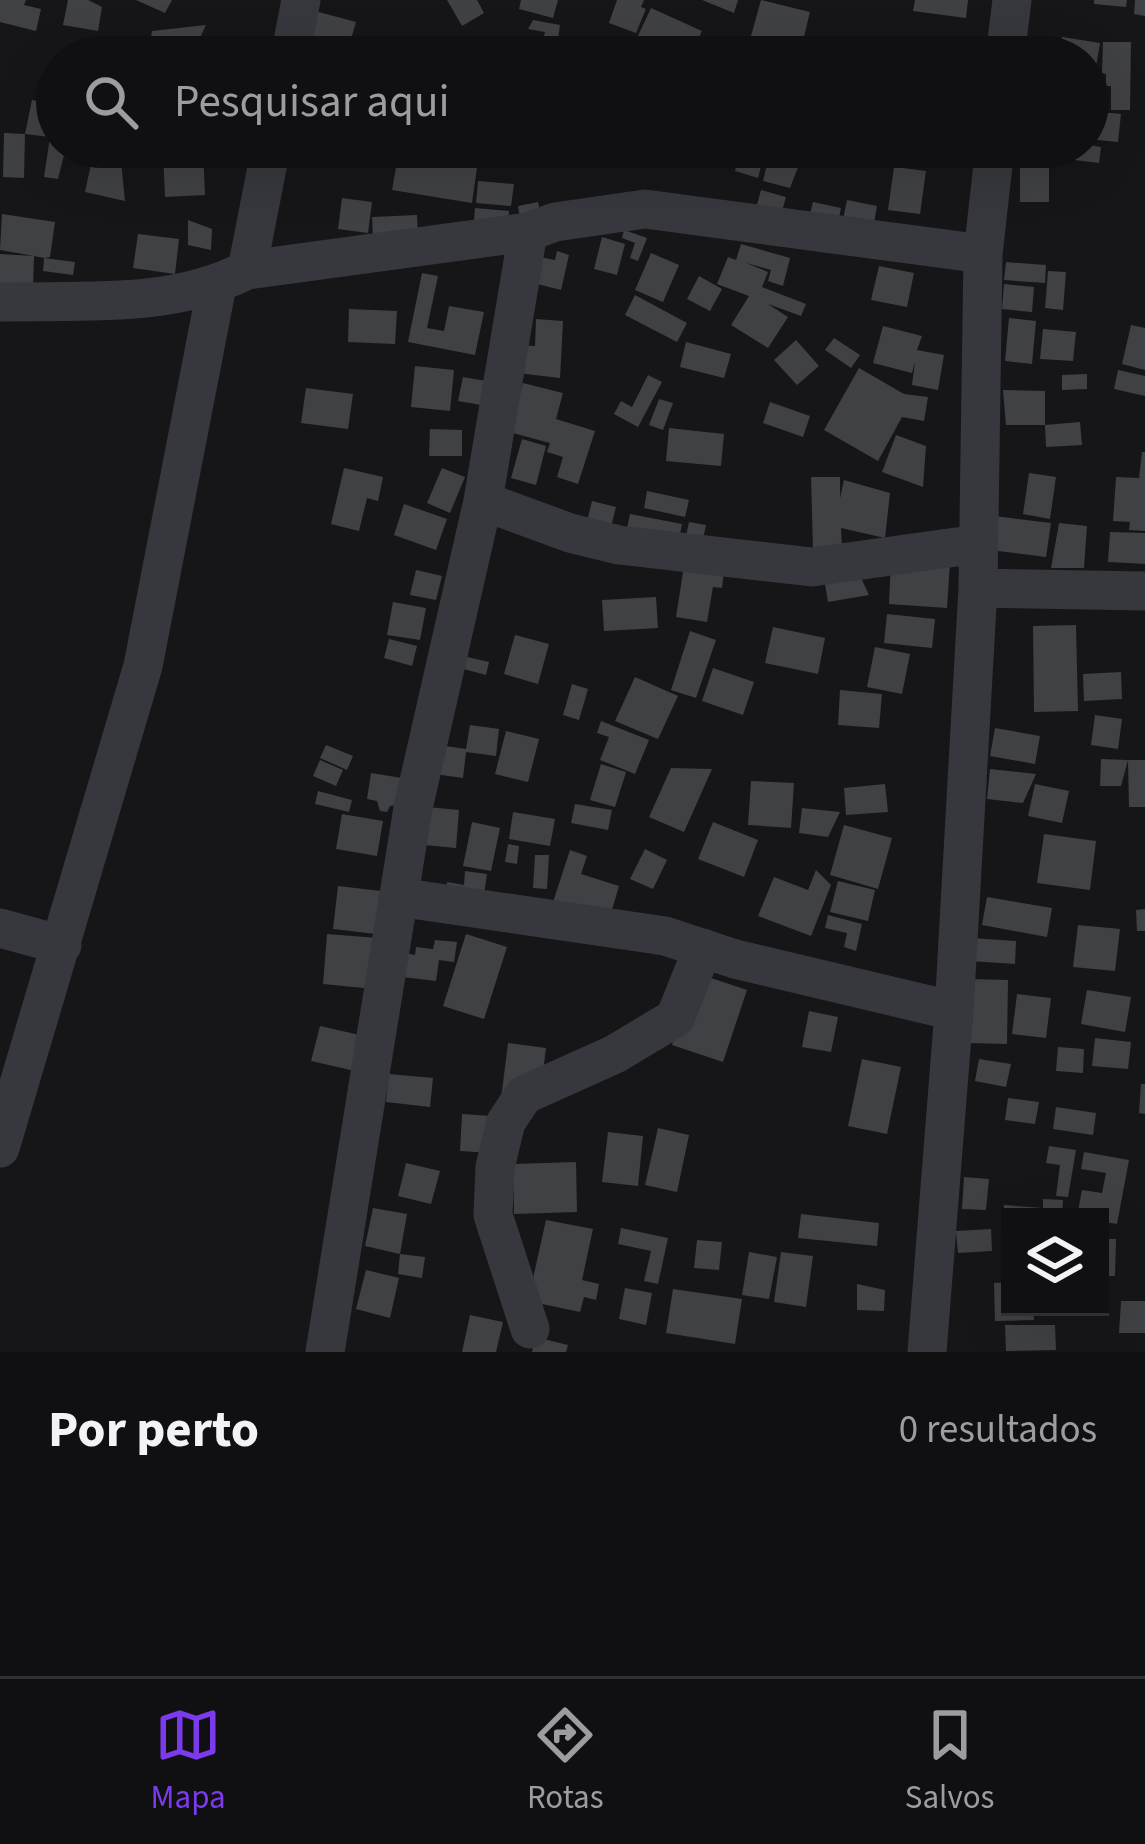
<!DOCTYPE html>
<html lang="pt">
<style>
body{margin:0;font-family:"Source Sans 3",sans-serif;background:#19191b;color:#f1f3f6}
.controls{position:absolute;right:36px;bottom:36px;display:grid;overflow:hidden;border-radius:0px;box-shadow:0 12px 48px #0002}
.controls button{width:108px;height:108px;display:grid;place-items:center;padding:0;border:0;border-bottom:3px solid #303032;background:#101012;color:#f1f3f6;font:60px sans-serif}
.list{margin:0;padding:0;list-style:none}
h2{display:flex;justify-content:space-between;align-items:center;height:156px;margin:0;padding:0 48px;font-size:51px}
h2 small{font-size:39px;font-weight:400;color:#9c9d9f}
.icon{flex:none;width:66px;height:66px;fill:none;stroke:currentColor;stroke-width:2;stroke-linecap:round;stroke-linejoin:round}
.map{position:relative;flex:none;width:1145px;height:1352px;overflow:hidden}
.search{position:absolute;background:#101012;box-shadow:0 12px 48px #0002;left:36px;right:36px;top:36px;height:132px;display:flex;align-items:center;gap:30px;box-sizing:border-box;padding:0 42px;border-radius:66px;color:#9c9d9f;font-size:45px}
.sheet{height:324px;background:#101012}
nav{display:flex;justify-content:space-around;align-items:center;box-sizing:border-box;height:168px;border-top:3px solid #303032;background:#101012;font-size:33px;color:#9c9d9f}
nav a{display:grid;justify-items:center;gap:6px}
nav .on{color:#7c3aed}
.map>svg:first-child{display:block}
.building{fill:#404145}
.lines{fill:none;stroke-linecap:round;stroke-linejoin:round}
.minor{stroke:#37383d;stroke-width:39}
</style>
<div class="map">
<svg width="1145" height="1352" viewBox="0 0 1145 1352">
<rect width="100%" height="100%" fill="#161618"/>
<path class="building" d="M0,0h26l-2,5 17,4 -5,22 -36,-9z
M68,0h20l14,7 -4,24 -35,-6z
M136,0h36l-7,13z
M447,0h30l7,13 -22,13z
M521,0h37l-5,18 -34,-9z
M617,0h27l-3,7 5,2 -10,24 -27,-10z
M702,0h36l-4,13z
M761,0l49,12 -9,37 -50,-13z
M915,0h53l-2,18 -53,-7z
M1094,0h33l-1,7 -32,-3z
M1135,0h10v16l-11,-2z
M651,8l51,23 -13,26h-21l-33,-15z
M311,10l45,12 -9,31 -44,-11z
M533,20l27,5 -3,22 -15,-3 3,-12 -17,-3z
M206,25l-15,32h-43l4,-26z
M1062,37l38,6 -7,42 -5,-1v-27h-28z
M1103,42h28l-1,68h-19v-24h-5v-12l-4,-1z
M32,100l25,5v42h7v8l2,-8h24l1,17 2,-10 28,6 4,41 -40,-9 6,-28 -27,-9 -6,24 -14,-2 6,-40 -25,-3 -1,44 -21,-1 1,-44 21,1z
M1088,111l33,3 -3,28 -30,-3z
M1088,145l13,2 -2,16 -33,-4 2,-12z
M408,147h50l-2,14 -49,-9z
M601,147h46l-6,19 -42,-13z
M741,147h25l-8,31 -23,-7z
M771,147h35l-16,41 -27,-7z
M1015,147h49l-2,12z
M203,150l2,45 -40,2 -2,-45z
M398,156l79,12 -5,35 -80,-13z
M894,167l32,4 -6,43 -32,-4z
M1020,168h29v34h-29z
M478,181l36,3 -3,22 -35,-3z
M761,190l25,7 -8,29 -25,-7z
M342,198l30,4 -4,31 -30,-4z
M847,200l30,6 -5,28 -31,-5z
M538,202l4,18 -21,5 -3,-19z
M813,202l28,6 -5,24 -29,-6z
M475,208l34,3 -1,14 -34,-4z
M2,214l53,8 -5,35 -6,1 31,4 -2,13 -30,-4 1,-13 -10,-2 -1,35 -33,-1v-36l34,2 -34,-6z
M417,215l1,21 -45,2 -1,-21z
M188,220l24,9 -1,21 -23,-5z
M624,230l23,8 -9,23 -8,-3 5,-15 -13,-5z
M138,234l41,5 -4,35 -42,-6z
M602,237l23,7 -8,31 -23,-6z
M741,244l49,14 -7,28 -15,-5 3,-11 -25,-7 22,9 -6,15 44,17 -5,12 -33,-12 20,13 -20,31 -37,-23 18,-29 -32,-12 11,-27 8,3z
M557,251l12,4 -8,35 -28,-7 7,-26 15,3z
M651,253l28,12 -16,37 -28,-12z
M1006,262l40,3 -1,18 -41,-3z
M879,266l35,7 -7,34 -36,-7z
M1048,271l18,1 -3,38 -18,-2z
M422,273l16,3 -11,52 17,3 5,-25 35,6 -9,43 -67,-13z
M699,276l23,13 -12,22 -23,-12z
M1004,284l30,3 -2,25 -30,-3z
M635,295l52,28 -10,19 -52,-27z
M349,309l48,2 -2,33 -47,-2z
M1009,318l27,3 -4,43 -27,-3z
M536,319l27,2 -3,57 -51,-6 1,-27 25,1z
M1131,325l14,3v42l-23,-6z
M883,326l39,10 -5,14 27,5 -6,35 -26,-5 3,-24 -3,12 -39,-10z
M1043,329l33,3 -3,29 -33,-2z
M834,338l26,17 -9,13 -26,-18z
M796,340l23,26 -22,19 -23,-25z
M686,342l45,12 -7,24 -44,-11z
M415,366l39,4 -4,41 -39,-4z
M859,368l45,26 24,3 -4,24 -22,-4 -24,44 -54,-31z
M1118,370l27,6v20l-31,-7z
M1087,374v15l-25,1v-15z
M648,375l14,7 -24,45 -24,-13 7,-13 11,6z
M463,377l23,4 -5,24 -23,-4z
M523,383l40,10 -7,26 39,12 -17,53 -21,-7 6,-20 -16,-5 3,-9 -41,-11z
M306,388l47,6 -5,35 -47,-6z
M1003,390l42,1v34h-39z
M659,399l14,4 -10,27 -14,-5z
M770,402l40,14 -7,21 -40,-14z
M1080,422l2,23 -36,2 -1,-22z
M669,428l55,6 -3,32 -55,-5z
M430,429l32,1v26h-33z
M896,435l30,11 -3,41 -41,-15z
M522,439l24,7 -10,39 -25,-7z
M1142,452h3v79l-16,-1 1,-8 -17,-1 3,-44 23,1z
M344,468l39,9 -5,24 -11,-3 -8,33 -28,-7z
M442,468l23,9 -15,36 -23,-10z
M1029,473l27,4 -6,42 -27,-5z
M811,477h29v21l4,-18 46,13 -5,45 -44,-10 1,21 -29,1z
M647,491l42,9 -4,17 -41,-9z
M592,501l24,6 -7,28 -24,-6z
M404,504l43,15 -11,31 -42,-15z
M630,514l52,10 -5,25 -52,-11z
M995,516l56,7 -5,34 -56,-7z
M689,522l17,3 -3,14 -17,-3z
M1059,523l28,3 -3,42h-33z
M1110,532l35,1v31l-37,-2z
M891,560l59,3 -3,45 -58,-4z
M684,566l40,6 -2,16 -9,-1 -6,35 -31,-5z
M856,567l13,28 -41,7 -5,-30z
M416,570l26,6 -6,24 -26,-5z
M656,597l2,31 -54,3 -2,-31z
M393,602l33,6 -6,32 -33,-5z
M887,614l48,5 -3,29 -48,-5z
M1076,625l2,86 -44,1 -1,-86z
M773,627l52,11 -7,36 -53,-11z
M690,631l26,9 -20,58 -25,-8z
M515,635l34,9 -11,40 -34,-10z
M389,639l28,7 -5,20 -28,-8z
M875,647l35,7 -8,40 -35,-7z
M450,653l39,9 -3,13 -26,-7z
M713,668l41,14 -11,33 -41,-14z
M1121,672l1,27 -38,2 -1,-27z
M635,677l43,19 -20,43 -43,-18z
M572,684l16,5 -9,31 -16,-5z
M840,690l42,4 -3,34 -41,-3z
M1095,715l27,4 -4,30 -27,-4z
M601,721l48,19 -14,34 -35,-14 9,-23 -12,-4z
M470,725l29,4 -3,27 -30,-4 -3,26 -29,-4 4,-29 28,4z
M995,728l45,8 -5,28 -45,-8z
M506,731l33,8 -11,43 -33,-8z
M326,745l27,11 -6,14 -27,-12z
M1101,759l27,1 -7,26h-21z
M320,760l23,10 -7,16 -23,-10z
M1128,760h17v47h-16z
M601,764l25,8 -11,35 -25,-7z
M671,768l41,1 -28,63 -35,-15z
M990,769l46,5 -13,29 -36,-4z
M371,773l31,5 -5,27 -7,1 -3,6 -7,-1 -3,-10 -10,-2z
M751,781l43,2 -3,45 -43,-3z
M885,784l3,28 -42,3 -2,-27z
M1035,784l34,7 -7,32 -34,-7z
M318,791l34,9 -3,12 -34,-8z
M575,804l37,6 -4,20 -37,-7z
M427,807l32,3 -3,38 -32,-3z
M802,808l38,4 -12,25 -29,-4z
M513,812l42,7 -5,27 -41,-7z
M342,814l41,7 -6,35 -41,-7z
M472,822l28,6 -9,43 -28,-5z
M713,822l45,18 -14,37 -46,-18z
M844,825l48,13 -14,51 -48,-14z
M1044,834l52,7 -6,49 -53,-7z
M508,844l11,2 -2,18 -12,-2z
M645,849l22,11 -14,29 -23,-10z
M570,850l17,6 -6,18 38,12 -10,34 -56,-18z
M535,855h14l-2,34 -14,-1z
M816,870l15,15 -20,51 -53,-20 16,-39 34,13z
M465,871l22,3 -5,33 -38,-5 3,-20 17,3z
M838,881l37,9 -7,31 -38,-9z
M338,886l43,5 -5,43 -43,-5z
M987,897l65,11 -5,29 -65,-12z
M1145,909v22h-8l-1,-21z
M828,915l34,9 -6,27 -12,-4 3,-14 -22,-5z
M1078,925l42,4 -5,42 -42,-4z
M327,934l51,4 -4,51 -51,-5z
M466,934l41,13 -23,72 -41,-13z
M971,938l45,3 -1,23 -45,-3z
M435,940l22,2 -3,20 -15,-2 -3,21 -34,-4 2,-24 11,2 1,-8 17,2z
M696,973l51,17 -24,72 -51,-17z
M969,979l39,1 -1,64 -39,-1z
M1087,990l44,7 -6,35 -44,-8z
M1017,994l34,4 -5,40 -34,-4z
M809,1011l29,6 -7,35 -29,-5z
M320,1026l44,10 -9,35 -44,-10z
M1095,1038l36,4 -3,27 -36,-3z
M508,1043l38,5 -7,56 -38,-5z
M1058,1047l26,2 -1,24 -27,-2z
M862,1059l39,8 -14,67 -39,-8z
M979,1059l32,5 -5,23 -31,-6z
M389,1074l44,4 -3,29 -44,-5z
M1141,1084h4v30l-6,-1z
M1008,1098l31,4 -4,22 -30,-4z
M1056,1107l40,6 -3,22 -40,-6z
M462,1114l30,2 -1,37 -31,-2z
M658,1128l31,7 -12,57 -32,-7z
M608,1132l35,4 -5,50 -36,-4z
M1049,1146l27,4 -8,47 -12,-1 4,-31 -14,-2z
M1084,1152l45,8 -12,64 -17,-3v-4l-23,-1 5,-26 20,3 4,-20 -25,-4z
M576,1162l1,50 -63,2 -1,-50z
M406,1163l34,8 -9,33 -33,-8z
M964,1177l25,2 -3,31 -24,-1z
M1043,1199l20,1 -1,17h-52v5h-7l1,-17 39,3z
M373,1208l34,6 -7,40 25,3 -3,21 -24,-4 2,-20 -35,-8z
M801,1214l78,9 -2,23 -79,-8z
M546,1220l47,9 -11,51 17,4 -3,16 -12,-3 -4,15 -52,-11z
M621,1228l47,10 -10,46 -14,-3 7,-30 -33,-7z
M1002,1228h8v32l-9,-1z
M991,1229l1,22 -34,2 -2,-22z
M1100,1239h16l-1,37h-15z
M697,1240l25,2 -3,28 -25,-2z
M749,1252l28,5 -8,42 -27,-4z
M781,1252l32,4 -7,51 -32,-5z
M366,1270l33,8 -9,40 -34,-9z
M1010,1282v25h23l1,13 -39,1 -1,-38z
M857,1284l28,6 -1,21 -27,-1z
M625,1288l27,5 -6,32 -27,-6z
M673,1289l69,10 -7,45 -69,-11z
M1121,1301h24v32h-26z
M470,1315l33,7 -7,30h-34z
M1005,1325h50l1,25 -50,1z
M535,1337l33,8 -2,7h-34z"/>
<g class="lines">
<path class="minor" d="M290,57l11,-57
M1005,57l7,-57
M247,270l24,-123
M0,302c83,-2 171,7 247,-32l281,-38 27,-10 90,-13 338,45
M483,501l87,32 49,12 193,22 166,-23
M978,588l167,3
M398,897l267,39 70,23 219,52
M0,928l62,17
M0,1148l143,-482 74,-381
M530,1329l-37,-114 2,-48 11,-45 18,-27 91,-41 60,-36 28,-70
M325,1352l88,-544 70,-307 45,-269
M927,1352l27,-341 24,-423 5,-334 12,-107"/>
</g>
</svg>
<div class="controls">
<button><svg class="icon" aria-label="layers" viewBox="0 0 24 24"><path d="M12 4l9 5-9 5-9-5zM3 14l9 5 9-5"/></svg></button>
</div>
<div class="search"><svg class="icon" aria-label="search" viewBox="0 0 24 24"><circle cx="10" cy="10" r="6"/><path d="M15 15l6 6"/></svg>Pesquisar aqui</div>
</div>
<section class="sheet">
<h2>Por perto<small>0 resultados</small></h2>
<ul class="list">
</ul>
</section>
<nav>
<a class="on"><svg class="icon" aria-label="map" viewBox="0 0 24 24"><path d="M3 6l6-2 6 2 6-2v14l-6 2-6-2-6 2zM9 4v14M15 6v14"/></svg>Mapa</a>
<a><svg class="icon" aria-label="directions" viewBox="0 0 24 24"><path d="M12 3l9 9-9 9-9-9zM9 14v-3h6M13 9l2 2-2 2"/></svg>Rotas</a>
<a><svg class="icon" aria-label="saved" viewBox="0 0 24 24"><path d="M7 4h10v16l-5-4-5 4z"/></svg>Salvos</a>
</nav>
